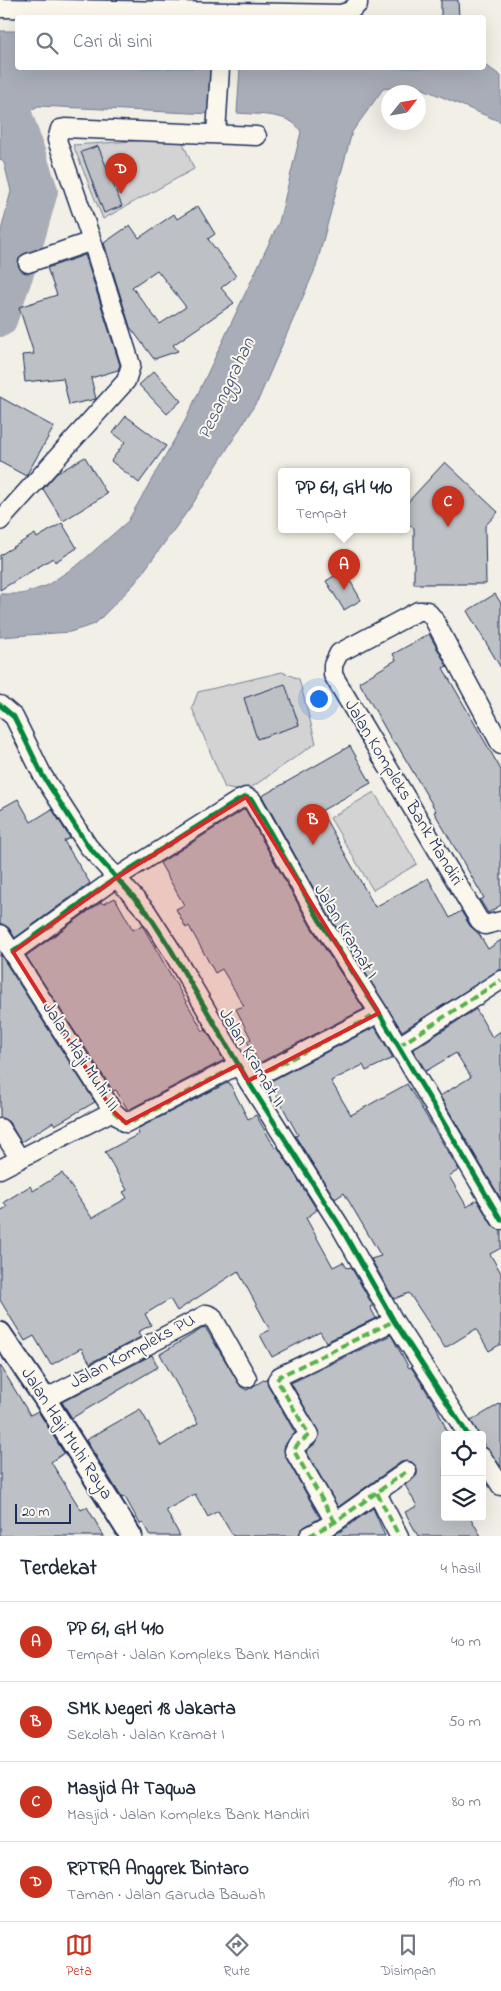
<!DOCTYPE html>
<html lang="id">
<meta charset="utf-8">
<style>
body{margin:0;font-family:"Indie Flower",sans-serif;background:#f2f2f3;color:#1f2937}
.controls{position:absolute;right:15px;bottom:15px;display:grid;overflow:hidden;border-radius:5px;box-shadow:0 5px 20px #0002}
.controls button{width:45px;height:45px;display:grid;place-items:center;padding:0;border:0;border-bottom:1px solid #e0e1e3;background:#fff;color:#1f2937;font:25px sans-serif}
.compass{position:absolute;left:381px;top:85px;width:45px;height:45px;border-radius:50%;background:#fff;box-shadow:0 5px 20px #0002;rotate:59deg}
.scale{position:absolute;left:15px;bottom:12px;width:56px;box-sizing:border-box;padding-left:5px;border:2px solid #1b2f5e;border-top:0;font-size:14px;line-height:18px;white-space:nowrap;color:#1b2f5e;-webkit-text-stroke:4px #fbf7ec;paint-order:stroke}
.you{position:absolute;left:318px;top:698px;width:18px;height:18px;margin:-12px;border:4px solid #fff;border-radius:50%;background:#1a73e8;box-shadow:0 0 0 8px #1a73e833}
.badge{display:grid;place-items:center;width:32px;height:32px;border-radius:50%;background:#c8321e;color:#fff;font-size:16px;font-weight:700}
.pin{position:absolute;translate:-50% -41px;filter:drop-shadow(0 1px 2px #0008)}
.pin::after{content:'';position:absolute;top:26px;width:18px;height:15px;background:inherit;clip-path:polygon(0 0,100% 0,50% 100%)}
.popup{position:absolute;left:278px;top:468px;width:132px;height:65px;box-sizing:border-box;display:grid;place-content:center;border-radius:5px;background:#fff;filter:drop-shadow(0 1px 4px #0005);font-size:16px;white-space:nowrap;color:#747a83}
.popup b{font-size:19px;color:#1f2937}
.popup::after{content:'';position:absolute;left:50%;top:100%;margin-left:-10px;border:10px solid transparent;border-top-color:#fff}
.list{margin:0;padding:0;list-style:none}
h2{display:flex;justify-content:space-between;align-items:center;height:65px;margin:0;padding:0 20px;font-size:21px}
h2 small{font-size:16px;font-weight:400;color:#747a83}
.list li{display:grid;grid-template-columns:32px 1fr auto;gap:15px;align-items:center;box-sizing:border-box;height:80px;padding:0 20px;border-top:1px solid #e0e1e3}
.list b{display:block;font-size:19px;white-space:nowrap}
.list p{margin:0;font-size:16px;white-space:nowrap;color:#747a83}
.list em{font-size:16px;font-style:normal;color:#747a83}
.icon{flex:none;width:28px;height:28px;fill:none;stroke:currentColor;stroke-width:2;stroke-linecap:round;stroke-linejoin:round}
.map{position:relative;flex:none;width:501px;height:1536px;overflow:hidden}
.search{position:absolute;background:#fff;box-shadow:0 5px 20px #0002;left:15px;right:15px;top:15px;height:55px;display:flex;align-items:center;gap:12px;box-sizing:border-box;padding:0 18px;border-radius:5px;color:#747a83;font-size:19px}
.sheet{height:385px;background:#fff}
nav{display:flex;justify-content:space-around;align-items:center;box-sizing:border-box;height:70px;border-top:1px solid #e0e1e3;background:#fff;font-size:14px;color:#747a83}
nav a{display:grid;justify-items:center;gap:2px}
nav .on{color:#c8321e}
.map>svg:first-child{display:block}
.green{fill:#d2d3d2;stroke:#768198}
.water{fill:#a9adb7;stroke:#707b93}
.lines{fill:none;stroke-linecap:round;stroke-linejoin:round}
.river{stroke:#a9adb7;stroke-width:34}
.building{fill:#bdc0c4;stroke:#1b2f5e;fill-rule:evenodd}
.minor-casing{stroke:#1b2f5e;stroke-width:21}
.tertiary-casing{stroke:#1b2f5e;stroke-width:25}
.minor{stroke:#fbf7ec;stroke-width:18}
.tertiary{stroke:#fbf7ec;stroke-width:21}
.quiet{stroke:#55b248;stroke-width:4;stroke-dasharray:8 4;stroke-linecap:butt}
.cycleway-casing{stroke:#fbf7ec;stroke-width:8}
.cycleway{stroke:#00873e;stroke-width:5}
.marked{fill:#d62828;fill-opacity:0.2;stroke:#d62828;stroke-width:4;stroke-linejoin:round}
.labels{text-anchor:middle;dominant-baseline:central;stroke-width:4;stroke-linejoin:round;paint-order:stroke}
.street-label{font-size:18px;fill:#1b2f5e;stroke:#fbf7ec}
.water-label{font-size:19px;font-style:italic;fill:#465579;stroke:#fbf7ec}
</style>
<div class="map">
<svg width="501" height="1536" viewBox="0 0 501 1536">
<rect width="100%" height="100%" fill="#f2efe6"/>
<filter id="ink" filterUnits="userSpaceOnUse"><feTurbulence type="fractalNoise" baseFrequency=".02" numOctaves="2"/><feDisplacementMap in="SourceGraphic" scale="10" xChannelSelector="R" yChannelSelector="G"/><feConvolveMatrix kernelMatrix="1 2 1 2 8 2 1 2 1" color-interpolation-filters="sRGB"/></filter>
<g filter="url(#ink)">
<path class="green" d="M181,138l13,31 -91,50 -30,-74z
M282,672l17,7 17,64 -71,49 -20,-4 -33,-80 6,-16z
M374,792l43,72 -44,26 -43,-72z"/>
<path class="water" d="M0,31h17l1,37h197l-2,46 -175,-8 -13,8 -1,18 18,47 -3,32 -22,46 -17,74v-96l11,-44 -7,-28 -4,-4z
M484,64l17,12v46l-87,-37 -31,4 -31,43 -36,135 -57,131 -67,107 -57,78 -40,41 -25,8 -70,5v-43h22l24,-8 33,-22 49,-43 57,-100 94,-199 22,-90c-9,-20 -45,-17 -64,-19l3,-45h244z"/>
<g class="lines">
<path class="river" d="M0,94l13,14 28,83 -18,64 -23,65"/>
</g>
<path class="building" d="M441,0h17l1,18h-18z
M98,146l24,60 -18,7 -23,-61z
M198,206l17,28 -7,5 28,37 -15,12 13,15 -61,42 5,6 -24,8 -24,-32 -26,-84 26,-18 9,13 35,-24 3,5zM157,270l29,37 -26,17 -28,-37z
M85,255l35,110 -2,5 -27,8 5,21 -27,6 -6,-27 -38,4 -3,-27 12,-1 -15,-47 38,-12 -10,-27z
M154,371l27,30 -14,13 -28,-29z
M0,397l54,30 -28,49 -26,-14z
M126,416l40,30 -27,37 -28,-22 14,-19 -12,-9z
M85,457l22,37 -44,27 -20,-32 13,-15z
M445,462l53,50 -13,14 1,58h-72v-56l-8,-6v-18z
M62,523l15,25 -22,14 -2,-4 -53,32v-35l35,-21 2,4z
M344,570l17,30 -17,10 -18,-29z
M495,594l6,9v65l-34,-57z
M429,634l18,32 -4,2 58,102v135l-13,8 -8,-13 4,-2 -50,-86 2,-1 -40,-68 -2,1 -35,-62 37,-22 -3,-6z
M285,684l14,41 -42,14 -13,-41z
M350,746l21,37 -50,28 54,96 53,-29 22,40 11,-7 9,15 9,8 9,15 13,-9v29l-99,62 -73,-115 -67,-120z
M18,799l13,23 21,-13 18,29 -6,3 26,42 -75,55 -6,-10 -9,-5v-114z
M245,809l66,118 53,82 -105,54 -12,-22 4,-2 -15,-30 8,-3 -22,-37 -7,4 -26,-47 -3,2 -10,-19 8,-4 -24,-42z
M115,898l18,32 9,-5 61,106 3,-1 18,30 -96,50 -12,-20 -3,1 -87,-135 75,-54 2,2z
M0,954l95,148 -40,23 -2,-3 -32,20 -12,-20 -9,-5z
M476,1009l16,28 9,-6v168l-61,-103 31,-19 -15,-24 -30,18 -13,-21z
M375,1027l18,31 -27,13 -3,-6 -32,16 20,34 56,-31 52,86 -10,6 18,31 10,-7 15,25 9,6v17l-11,6 11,19v71l-12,7 -13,-22 -31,19 -36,-55 -15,6 -23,-40 10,-3 -37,-63 -9,6 -40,-63 3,-1 -29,-53z
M229,1082l19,37 8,-4 19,33 2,-2 40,64 -11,8 27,49 10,-5 4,6 4,-1 22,39 -3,1 6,11 -50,24 -6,-10 -48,25 -12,-22 10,-5 -32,-59 -61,40 -7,-12 -25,15 6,11 -13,7 3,5 -51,26 -9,-15 -30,17 -17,-29 -9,5 -25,-41v-89l7,-4 -3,-5 26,-16 3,5 29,-18 30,45 35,-20 -4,-6 4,-2 -22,-38 34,-18 -2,-5z
M205,1327l36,60 6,3 20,-12 1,7 27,48 -11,13 1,10 35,62 -16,9 -6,9h-65l-15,-25 -10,6 -13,-23 -29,16 14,26h-30l-7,-13 -3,1 -15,-27 -3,1 -36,-58 54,-31 21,37 37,-23 -38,-69z
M391,1335l18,33 2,-1 25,39 11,25 -2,1v85h25l11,19h-63l-13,-24 12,-6 -12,-21 12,-10v-5l-5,-8h-11l-63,45 -32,-56 10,-8 4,-9 -29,-51z
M152,1355l6,12 -86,51 -10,-16z
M0,1365l30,50 8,-4 26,42 -13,9 30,48 6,-3 17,29h-104z
M501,1403v64l-15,-20 -4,-6v-6h-3l-8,-14z
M373,1508l12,28h-54l10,-5z"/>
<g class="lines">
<g class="minor-casing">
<path id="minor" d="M0,8l341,6 9,-3 8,-7v-4
M216,134l4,-66
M28,263l64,-22 -35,-101 3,-11 5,-1 192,8
M0,521l126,-140 5,-16 -39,-124
M0,705l14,12 29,59 45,70 59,66 23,36 78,133 92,145 54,95 74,114
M501,745l-68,-127 -6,-7h-9l-79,42 -6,12v10l146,245 6,5 16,-4
M0,934l113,177 13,12 112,-58
M13,952l103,-74 123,-78 7,-3 6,3 68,121 59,92 122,207
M399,1046l102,-66
M248,1081l131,-68
M0,1128l20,31
M0,1169l113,-58
M45,1399l162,-85 5,2 35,62
M482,1457l19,29
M377,1493l22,43
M335,1522l-41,-71 3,-6 12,-10 -32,-55 3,-4 114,-55
M309,1536l26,-14 72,-51"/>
</g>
<g class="tertiary-casing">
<path id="tertiary" d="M0,1333l45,66 86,137"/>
</g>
<use href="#minor" class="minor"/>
<use href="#tertiary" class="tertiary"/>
<path class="quiet" d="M399,1046l102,-66
M248,1081l131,-68
M113,1111l13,12 6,-1 106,-57
M377,1493l22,43
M335,1522l-41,-71 3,-6 12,-10 -32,-55 3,-4 114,-55
M309,1536l26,-14 72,-51"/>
<g class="cycleway-casing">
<path id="cycleway" d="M0,705l14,12 29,59 45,70 59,66 23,36 78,133 92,145 54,95 74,114
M13,952l103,-74 123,-78 7,-3 6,3 68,121 59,92 122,207"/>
</g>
<use href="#cycleway" class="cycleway"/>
</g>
</g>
<path class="marked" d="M246,797l133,216 -131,68 -10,-16 -112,58 -13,-12 -100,-159 103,-74z"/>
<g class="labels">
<g class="street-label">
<text transform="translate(403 793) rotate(59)">Jalan Kompleks Bank Mandiri</text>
<text transform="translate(345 932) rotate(59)">Jalan Kramat I</text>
<text transform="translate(80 1057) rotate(57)">Jalan Haji Muhi III</text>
<text transform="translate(251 1058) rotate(59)">Jalan Kramat II</text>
<text transform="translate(133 1352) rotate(-28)">Jalan Kompleks PU</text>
<text transform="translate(66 1434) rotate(57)">Jalan Haji Muhi Raya</text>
</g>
<g class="water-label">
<text transform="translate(227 389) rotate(-65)">Pesanggrahan</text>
</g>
</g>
</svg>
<div class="controls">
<button><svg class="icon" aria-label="locate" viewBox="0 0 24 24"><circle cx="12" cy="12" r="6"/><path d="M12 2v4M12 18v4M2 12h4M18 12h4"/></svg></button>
<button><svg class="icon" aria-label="layers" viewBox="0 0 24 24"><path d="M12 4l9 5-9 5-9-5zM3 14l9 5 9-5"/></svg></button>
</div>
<svg class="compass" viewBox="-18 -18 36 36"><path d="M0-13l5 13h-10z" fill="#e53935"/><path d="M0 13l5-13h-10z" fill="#747a83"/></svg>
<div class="scale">20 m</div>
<div class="you"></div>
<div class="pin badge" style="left:344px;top:590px">A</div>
<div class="popup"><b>PP 61, GH 410</b>Tempat</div>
<div class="pin badge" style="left:313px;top:845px">B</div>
<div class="pin badge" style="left:448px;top:527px">C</div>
<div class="pin badge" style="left:121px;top:194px">D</div>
<div class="search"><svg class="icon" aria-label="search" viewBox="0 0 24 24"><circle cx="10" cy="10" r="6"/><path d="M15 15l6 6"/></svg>Cari di sini</div>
</div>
<section class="sheet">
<h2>Terdekat<small>4 hasil</small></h2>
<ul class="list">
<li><span class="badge">A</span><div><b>PP 61, GH 410</b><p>Tempat · Jalan Kompleks Bank Mandiri</p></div><em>40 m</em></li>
<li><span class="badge">B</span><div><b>SMK Negeri 18 Jakarta</b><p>Sekolah · Jalan Kramat I</p></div><em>50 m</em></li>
<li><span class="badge">C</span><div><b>Masjid At Taqwa</b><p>Masjid · Jalan Kompleks Bank Mandiri</p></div><em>80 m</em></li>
<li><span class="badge">D</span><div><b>RPTRA Anggrek Bintaro</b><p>Taman · Jalan Garuda Bawah</p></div><em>190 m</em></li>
</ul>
</section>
<nav>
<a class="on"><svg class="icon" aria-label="map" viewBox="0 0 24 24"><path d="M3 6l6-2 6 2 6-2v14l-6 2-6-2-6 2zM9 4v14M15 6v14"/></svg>Peta</a>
<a><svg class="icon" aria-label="directions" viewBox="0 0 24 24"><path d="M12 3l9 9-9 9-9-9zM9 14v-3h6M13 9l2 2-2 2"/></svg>Rute</a>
<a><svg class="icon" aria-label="saved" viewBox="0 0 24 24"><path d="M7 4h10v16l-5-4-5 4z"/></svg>Disimpan</a>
</nav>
